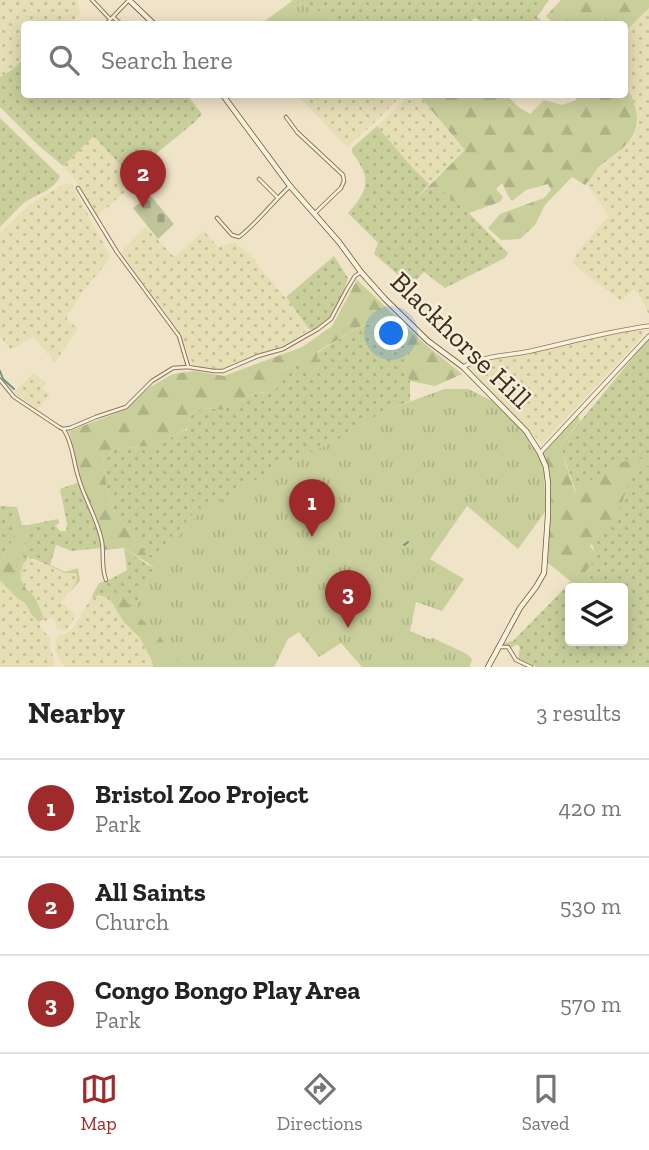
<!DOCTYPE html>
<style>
body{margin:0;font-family:"Zilla Slab",serif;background:#f2f2f2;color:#222}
.controls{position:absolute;right:21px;bottom:21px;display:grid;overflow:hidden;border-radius:7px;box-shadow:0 4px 18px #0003}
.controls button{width:63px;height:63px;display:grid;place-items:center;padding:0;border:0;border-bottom:2px solid #e0e0e0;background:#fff;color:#222;font:35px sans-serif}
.you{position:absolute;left:392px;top:334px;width:24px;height:24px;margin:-18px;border:5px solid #fff;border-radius:50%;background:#1a73e8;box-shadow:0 0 0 10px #1a73e833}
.badge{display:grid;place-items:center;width:46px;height:46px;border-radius:50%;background:#9e2a2b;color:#fff;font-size:23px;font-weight:700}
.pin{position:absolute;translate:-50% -58px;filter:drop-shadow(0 2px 4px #0008)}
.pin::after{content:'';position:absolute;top:37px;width:24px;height:21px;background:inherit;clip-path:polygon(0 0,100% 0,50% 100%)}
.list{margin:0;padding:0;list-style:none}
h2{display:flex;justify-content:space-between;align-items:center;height:91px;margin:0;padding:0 28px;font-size:30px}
h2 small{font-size:23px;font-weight:400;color:#767676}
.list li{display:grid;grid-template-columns:46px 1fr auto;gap:21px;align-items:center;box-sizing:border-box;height:98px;padding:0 28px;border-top:2px solid #e0e0e0}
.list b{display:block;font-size:26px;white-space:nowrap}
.list p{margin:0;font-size:23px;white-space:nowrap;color:#767676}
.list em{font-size:23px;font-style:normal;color:#767676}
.icon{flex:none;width:38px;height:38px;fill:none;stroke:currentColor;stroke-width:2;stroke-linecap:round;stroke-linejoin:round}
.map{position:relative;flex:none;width:649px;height:667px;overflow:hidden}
.search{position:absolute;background:#fff;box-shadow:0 4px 18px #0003;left:21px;right:21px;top:21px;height:77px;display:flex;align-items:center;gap:18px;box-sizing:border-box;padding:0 24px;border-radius:7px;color:#767676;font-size:26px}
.sheet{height:385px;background:#fff}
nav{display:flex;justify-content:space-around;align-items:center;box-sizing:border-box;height:98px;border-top:2px solid #e0e0e0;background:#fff;font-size:19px;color:#767676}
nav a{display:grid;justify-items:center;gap:4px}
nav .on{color:#9e2a2b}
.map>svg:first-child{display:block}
.farmland{fill:url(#farmland-dots)}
.grass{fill:url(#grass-dots);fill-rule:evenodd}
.forest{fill:url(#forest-firs)}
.cemetery{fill:url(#cemetery-stones)}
.park{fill:url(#park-tufts)}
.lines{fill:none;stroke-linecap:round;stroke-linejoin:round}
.stream{stroke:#6f938a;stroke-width:2}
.minor-casing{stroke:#8d765c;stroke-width:4.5}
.tertiary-casing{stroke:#8d765c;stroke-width:5}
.secondary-casing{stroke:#6f573f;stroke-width:6}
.minor{stroke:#faf1dc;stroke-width:2.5}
.tertiary{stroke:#faf1dc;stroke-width:3.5}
.secondary{stroke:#faf1dc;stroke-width:4.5}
.labels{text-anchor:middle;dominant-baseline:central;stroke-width:5;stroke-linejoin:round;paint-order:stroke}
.street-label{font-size:28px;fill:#3d2e20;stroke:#f7eed8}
</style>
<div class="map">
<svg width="649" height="667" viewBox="0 0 649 667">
<defs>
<pattern id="farmland-dots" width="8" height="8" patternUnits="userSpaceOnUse" patternTransform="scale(1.75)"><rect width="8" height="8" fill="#e6deb5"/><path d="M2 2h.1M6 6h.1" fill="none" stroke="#c6bf9b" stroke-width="1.8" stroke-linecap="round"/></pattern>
<pattern id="grass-dots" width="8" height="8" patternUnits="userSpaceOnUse" patternTransform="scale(1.75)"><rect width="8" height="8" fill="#c9cf9b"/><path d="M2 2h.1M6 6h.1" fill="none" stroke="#aeb285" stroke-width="1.8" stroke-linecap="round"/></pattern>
<pattern id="forest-firs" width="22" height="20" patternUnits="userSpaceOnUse" patternTransform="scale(1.75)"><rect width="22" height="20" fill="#c9cf9b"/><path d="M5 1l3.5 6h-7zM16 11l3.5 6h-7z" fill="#aeb285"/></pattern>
<pattern id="cemetery-stones" width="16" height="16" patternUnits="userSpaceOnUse" patternTransform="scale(1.75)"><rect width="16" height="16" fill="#bfc49a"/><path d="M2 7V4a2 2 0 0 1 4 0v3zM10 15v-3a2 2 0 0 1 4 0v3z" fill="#9ca07d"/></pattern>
<pattern id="park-tufts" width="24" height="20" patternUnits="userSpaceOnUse" patternTransform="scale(1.75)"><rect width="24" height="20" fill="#c9cf9b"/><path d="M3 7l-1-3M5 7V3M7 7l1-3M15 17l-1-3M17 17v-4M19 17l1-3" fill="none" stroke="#aeb285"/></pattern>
</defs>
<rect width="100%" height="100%" fill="#f0e4c8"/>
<path class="farmland" d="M0,0h77l3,14 -11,10h-45v35l-14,12 -10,6z
M649,8v307l-7,-16 -8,-10 -13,12 -44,-34 -5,-5 12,-18 24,-27v-3l-22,-30 4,-7 8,-8 15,-12 21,-21 4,-13 -11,-33 -2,-1v-57z
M297,95h105l-29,29 -26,23z
M410,95h6l7,5 42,50 -36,34 -18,-18 -34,-40z
M94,136l39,43 -11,9 3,4 -13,11 -2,-1 1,3 -12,8 1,2 -3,2 -15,-28 -19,-23z
M71,183l39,73 -2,5 -23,28 -18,27v3l2,3 9,6 -23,34 -22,-25 -22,13 -11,-14v-103l29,-28 35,-21z
M146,227l28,30 30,-26 14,16 16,-5 22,18v3l38,45 15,21 -10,8 -22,12 -51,19 -10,2 -10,-1 -13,-5 -16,-35 -56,-77z
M630,330l12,1 1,5 -101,108 -67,-69 -1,-8 3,-5 43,-7z
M34,373l13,11 -5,5 8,5 -13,16 -23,-18z
M30,559l35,14h10l2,2 -1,8 -15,19 15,13 -9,15 -10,-1 -2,-9 -5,-3 -5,5 -6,-16 -5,-10 -8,-7 -4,-7v-15l4,-7z
M0,581l17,17 9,6 5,10 8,8 2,6 10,11 -1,7 5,18 -2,3h-53z
M99,595l11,4 13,22 17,17 12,23 1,6h-89l-9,-16 1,-13 3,-3 7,-1 8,-7 17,-29z"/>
<path class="grass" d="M290,0h259l-12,17 8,7h-61l-9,-6 -7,6h-129l-20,-13z
M24,59v35h128l5,5 7,-4h23l15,19 -6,7 -44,36 -19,22 -39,-43 -31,30 -26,-22 -37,-37v-30l10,-6z
M0,118l60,58c-6,15 -24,18 -36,27 -8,7 -16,16 -24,24z
M377,126l34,40 18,18 -12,14 3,3 13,-14h5l31,26 39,40 -3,5 -60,30 -21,-16 -13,14 -37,-32 4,-11 -30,-30c22,-24 23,-35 4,-61v-4z
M334,256l14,22 -6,18 -13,22 -16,12 -4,-1 -23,-32z
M383,321l17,16 10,16 -7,16 7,12v20l-25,10 -51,31 -53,23 -78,47 -18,-12 8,15 -40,42 -4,1 -34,-46 -8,-23 -4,-29 12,-11 42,-4 28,-15 2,1 4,-17 3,-3 14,-3 15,2 35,-18 6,1 15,-22 25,-10 55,-34z
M649,338v329h-112l-19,-8 2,-12 -3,-3 -8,5h-6l1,-6 9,-2 52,-53 29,-38 -20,-64 -14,-40zM570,588h53v53h-53z
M79,482l21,57 1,9 -29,3 -16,-6 -6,20 16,7 12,-4 2,13 -12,13 8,-11 1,-8 -2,-2h-10l-31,-14h-5v-4c-1,6 -4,5 -6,10 -2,5 -1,12 -1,17l-2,-15 4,-16 4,-26 30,-6 1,5 -4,1 5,6h6l1,-7 -7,-35z
M0,506l17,1 -4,6 2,18 -3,10 -12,22z
M124,548l24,17 6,2 -21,44 -16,-19 -7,7 -11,-4 -8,3 8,-15 10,-3 18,-10z"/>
<path class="forest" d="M561,0h88v8l-24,24 -1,-8h-70l-8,-8z
M625,89c7,5 8,10 10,18 9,32 -16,43 -37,61 -5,6 -8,12 -13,17l-13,-8 -27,28 -10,20 -15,14 -19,1 -13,-12 12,-14 44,-16 7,-8 -3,-6 -22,6 -14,11c-5,-5 -7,-13 -10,-18l-6,6 7,8 -3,5 -31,11 -32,-26h-4l-13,14 -3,-3 48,-48 -42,-50 -7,-5h91l10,11 13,8 14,-14 18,5 14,-5v-5l48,-1z
M357,280l69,65 36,29 -27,12 -25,-5 -7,-12 7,-16 -10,-16 -18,-16 -23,6 -42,25v15l-8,3 -5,-9 -25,10 4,12c-7,8 -14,10 -25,9l-35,18 -15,-2 -14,3 -3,3 -3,14 -31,17 -42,4 -12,11 4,29 8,23 34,46 4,-1 40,-42 -8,-15 4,-2 14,14 78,-47 53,-23 51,-31 60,-22h23l24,12 32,32 14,21 6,18 1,40 -44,-26 -304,181h-44l-1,-6 -12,-23 -17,-17 -13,-22 7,-8 17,19 20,-43 -30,-19 -19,2c-3,-24 -16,-47 -24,-70 -5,-14 -7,-33 -12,-49l56,-21 25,-23 23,-13 21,-3 30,5 78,-29 30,-21z
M578,415l2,6 -20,25 15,46c25,-18 42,-34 74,-34v8l-10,2 -11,17 -13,37 -25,24 8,11 -24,27 -26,-21 2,-87 -7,-23z
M17,507l5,18h6l-4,26 -4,16 1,13 5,9 8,7 5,10 5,13 -5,3 -8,-8 -5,-10 -9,-6 -17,-17v-18l12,-22 3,-10 -2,-18z"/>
<path class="cemetery" d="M150,195l24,29 -16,15 -25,-31z"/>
<path class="park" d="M292,1l27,10 20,13h-78z
M445,389h23l24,12 32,32 14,21 6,18 1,40 -27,37 -51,-43 -37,53 34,20 -22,32 -26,-9 -6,29 19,8 4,-1 34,16 5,5 -2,8h-108l-21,-24 -22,14 -20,-25 -11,7 -14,28h-91l-22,-29 -28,-27 24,-50 41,-46 83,-50 53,-23 51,-31z"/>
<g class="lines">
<path class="stream" d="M0,371l3,8 11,10
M404,545l4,-3"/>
<g class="minor-casing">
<path id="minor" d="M92,0l18,19
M113,17l8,7
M106,24l23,-24
M286,117l11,15 46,43 1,6 -3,7 -27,26
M259,179l19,19
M78,188l39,64 62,84 9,30
M217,218l15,17 7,2c19,-15 33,-34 51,-51
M0,380l14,17 45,30 4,2 7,-1 26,-11 30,-10 26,-26 21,-13 15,-1 26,4h9l35,-15 25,-7 35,-20 13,-10 16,-30 8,-13 6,-4
M64,430c9,14 9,30 14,46 6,23 20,43 24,66 2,13 -1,25 4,38
M499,647h9l8,13 15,7"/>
</g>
<g class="tertiary-casing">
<path id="tertiary" d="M463,367c22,-12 45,-11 68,-16 40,-9 78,-20 118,-25
M540,453l109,-117"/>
</g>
<g class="secondary-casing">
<path id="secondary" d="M129,0l25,24
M222,94l68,92 49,56 22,30 24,27 43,42 35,26 63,64 14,22 6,14 2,16v32l-4,58 -8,14 -16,21 -32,59"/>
</g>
<use href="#minor" class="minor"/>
<use href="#tertiary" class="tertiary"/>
<use href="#secondary" class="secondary"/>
</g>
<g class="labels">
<g class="street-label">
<text transform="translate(461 340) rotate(44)">Blackhorse Hill</text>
</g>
</g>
</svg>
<div class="controls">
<button><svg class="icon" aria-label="layers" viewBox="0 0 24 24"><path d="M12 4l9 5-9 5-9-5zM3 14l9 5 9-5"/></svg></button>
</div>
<div class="you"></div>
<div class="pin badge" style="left:312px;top:537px">1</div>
<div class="pin badge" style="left:143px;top:208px">2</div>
<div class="pin badge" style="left:348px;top:628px">3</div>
<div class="search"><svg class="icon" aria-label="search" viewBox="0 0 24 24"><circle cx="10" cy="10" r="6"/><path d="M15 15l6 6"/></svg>Search here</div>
</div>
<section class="sheet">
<h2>Nearby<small>3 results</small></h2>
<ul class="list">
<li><span class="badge">1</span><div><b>Bristol Zoo Project</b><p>Park</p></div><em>420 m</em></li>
<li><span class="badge">2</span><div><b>All Saints</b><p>Church</p></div><em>530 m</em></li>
<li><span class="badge">3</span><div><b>Congo Bongo Play Area</b><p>Park</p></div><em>570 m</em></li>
</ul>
</section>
<nav>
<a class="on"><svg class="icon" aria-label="map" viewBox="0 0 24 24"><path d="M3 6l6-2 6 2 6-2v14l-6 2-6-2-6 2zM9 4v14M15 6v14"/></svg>Map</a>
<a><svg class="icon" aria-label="directions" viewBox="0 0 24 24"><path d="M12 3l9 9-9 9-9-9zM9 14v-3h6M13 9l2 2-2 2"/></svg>Directions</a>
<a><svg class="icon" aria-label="saved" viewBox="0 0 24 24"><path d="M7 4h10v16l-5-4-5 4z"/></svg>Saved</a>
</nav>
